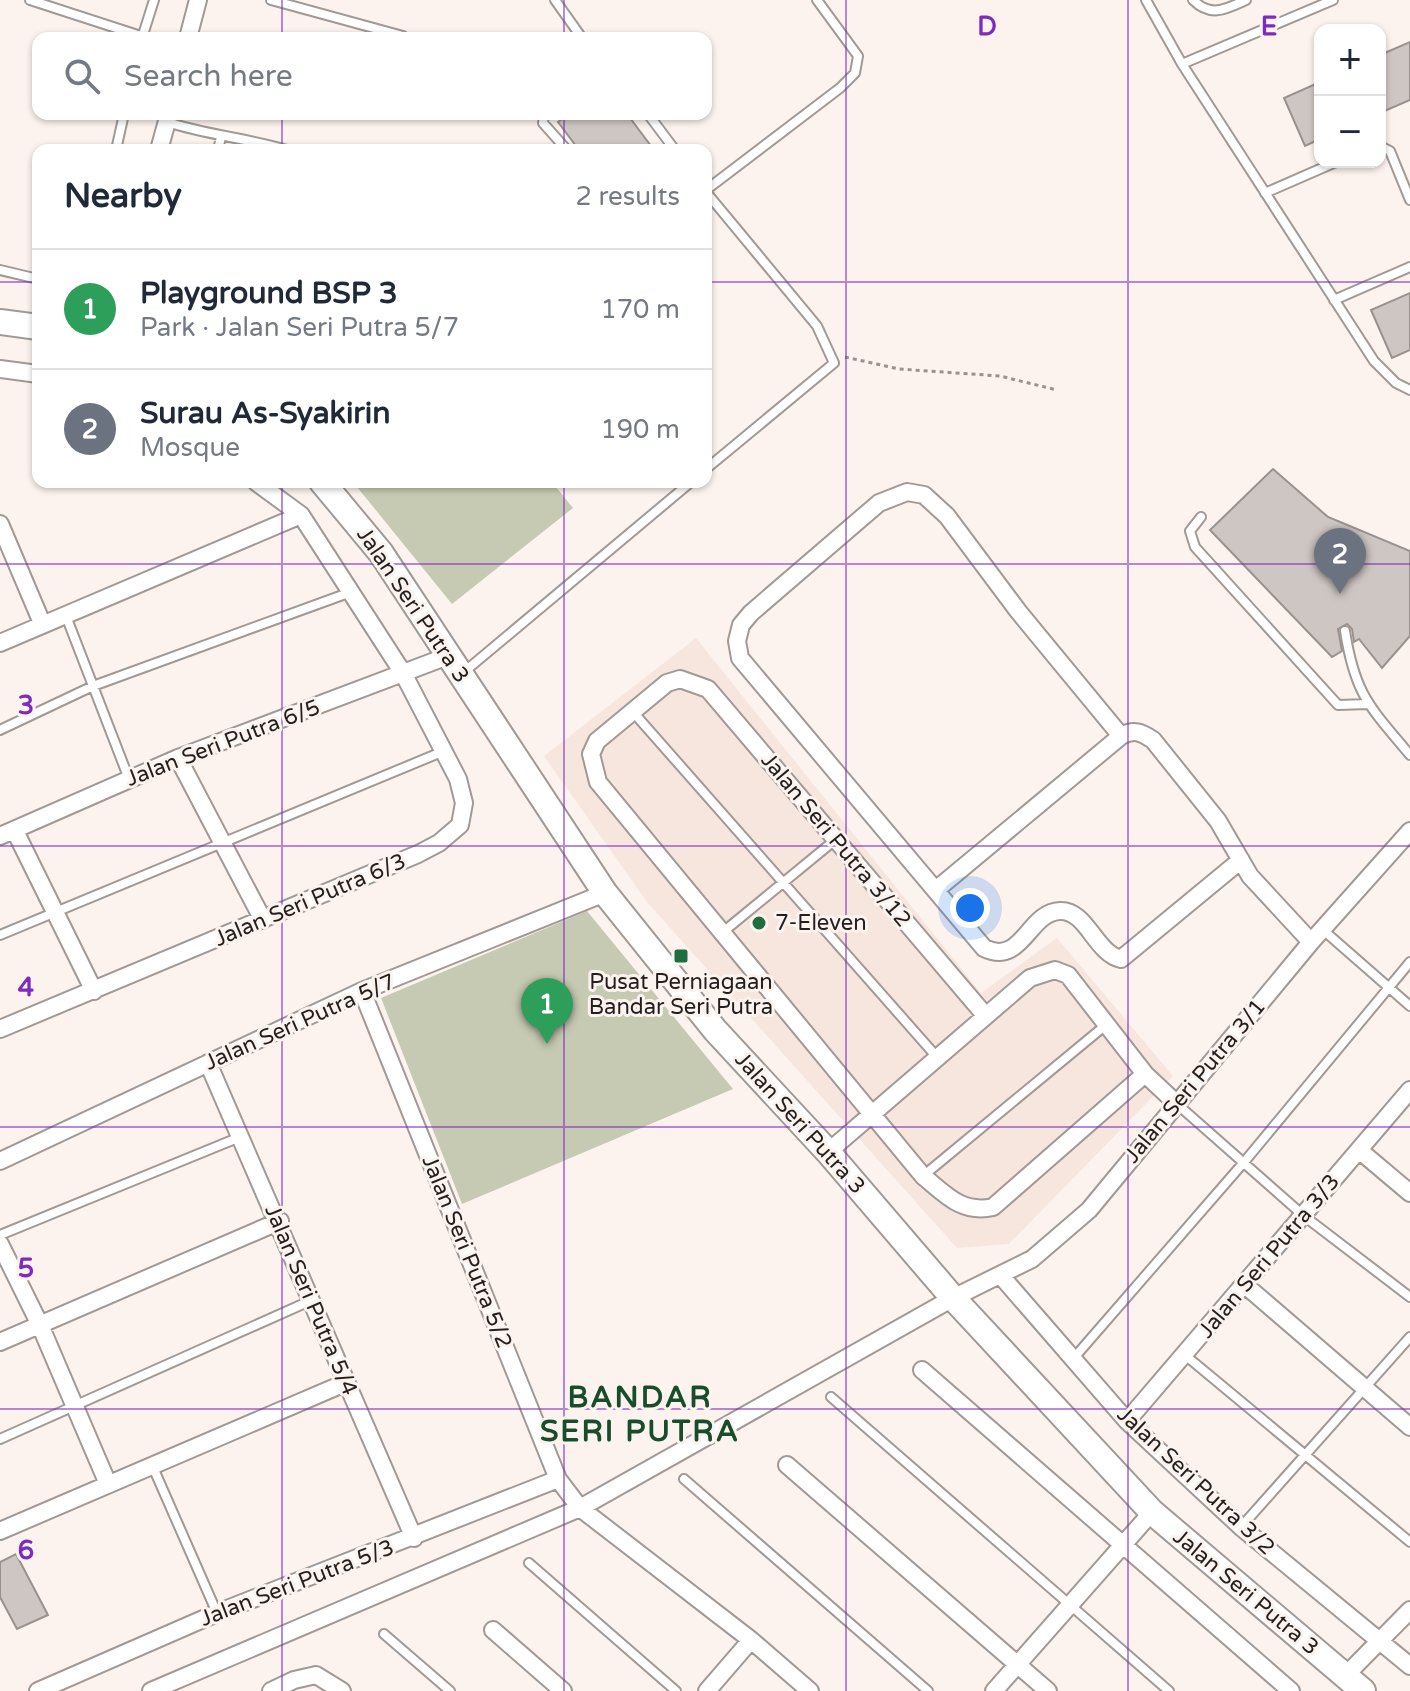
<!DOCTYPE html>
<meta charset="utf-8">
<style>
body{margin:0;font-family:"Varela Round",sans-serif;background:#f2f2f3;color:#1f2937}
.controls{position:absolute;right:24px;top:24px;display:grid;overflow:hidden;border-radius:16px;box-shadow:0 2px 6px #0004}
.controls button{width:72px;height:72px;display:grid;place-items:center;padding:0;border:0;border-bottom:2px solid #e0e1e3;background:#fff;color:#1f2937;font:40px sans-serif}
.you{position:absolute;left:970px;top:908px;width:28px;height:28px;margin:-20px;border:6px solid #fff;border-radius:50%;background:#1a73e8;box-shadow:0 0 0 12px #1a73e833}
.badge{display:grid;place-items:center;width:52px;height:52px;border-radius:50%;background:#1e6e3e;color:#fff;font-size:26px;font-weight:700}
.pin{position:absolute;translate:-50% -66px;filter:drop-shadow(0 2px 4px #0008)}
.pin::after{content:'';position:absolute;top:42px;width:28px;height:24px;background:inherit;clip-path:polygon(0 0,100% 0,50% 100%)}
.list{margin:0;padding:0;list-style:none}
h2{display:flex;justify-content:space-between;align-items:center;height:104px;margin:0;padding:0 32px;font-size:34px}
h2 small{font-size:26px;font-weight:400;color:#747a83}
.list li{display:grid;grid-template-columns:52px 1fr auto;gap:24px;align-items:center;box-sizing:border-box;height:120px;padding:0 32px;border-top:2px solid #e0e1e3}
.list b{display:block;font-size:30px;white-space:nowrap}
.list p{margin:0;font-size:26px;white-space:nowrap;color:#747a83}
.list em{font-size:26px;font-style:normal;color:#747a83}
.icon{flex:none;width:44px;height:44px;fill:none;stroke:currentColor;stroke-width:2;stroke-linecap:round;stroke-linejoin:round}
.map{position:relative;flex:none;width:1410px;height:1691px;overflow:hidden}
.search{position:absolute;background:#fff;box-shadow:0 2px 6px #0004;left:32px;top:32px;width:680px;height:88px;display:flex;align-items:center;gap:20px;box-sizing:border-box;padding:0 28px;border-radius:16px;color:#747a83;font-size:30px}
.panel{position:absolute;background:#fff;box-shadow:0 2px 6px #0004;left:32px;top:144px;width:680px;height:344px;border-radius:16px}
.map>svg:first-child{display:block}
.built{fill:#f6e6de}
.green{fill:#c7cab2}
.building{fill:#cec6c2;stroke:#99918d;stroke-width:2}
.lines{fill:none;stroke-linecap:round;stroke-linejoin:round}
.lane-casing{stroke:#a19995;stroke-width:12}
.street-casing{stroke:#a19995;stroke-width:20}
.secondary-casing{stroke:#a19995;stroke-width:28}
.path{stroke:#999290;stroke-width:3;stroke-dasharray:4 4;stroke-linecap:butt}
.lane{stroke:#fff;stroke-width:8}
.street{stroke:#fff;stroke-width:16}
.secondary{stroke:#fff;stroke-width:24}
.grid{fill:none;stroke:#7b2cbf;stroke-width:2;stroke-opacity:0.55}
.poi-dot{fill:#1e6e3e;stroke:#fcf3ef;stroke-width:3}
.labels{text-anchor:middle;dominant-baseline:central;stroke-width:6;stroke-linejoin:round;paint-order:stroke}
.street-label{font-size:22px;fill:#221f1e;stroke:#fcf3ef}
.poi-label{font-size:22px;fill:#221f1e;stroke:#fcf3ef;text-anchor:start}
.district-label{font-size:30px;font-weight:bold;letter-spacing:2px;fill:#184d2c;stroke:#fcf3ef}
.grid-label{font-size:26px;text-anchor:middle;font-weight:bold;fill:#7b2cbf;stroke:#fcf3ef;stroke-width:6;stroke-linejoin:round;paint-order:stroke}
</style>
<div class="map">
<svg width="1410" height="1691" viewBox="0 0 1410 1691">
<rect width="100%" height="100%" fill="#fcf3ef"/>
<path class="built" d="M696,638l285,355 76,-55 116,138 -164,168 -52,4 -310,-346 -103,-146z"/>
<path class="green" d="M353,482h199l21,26 -121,96z
M587,911l146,178 -271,115 -81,-206z"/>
<path class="building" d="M1410,42v58l-30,13v-58z
M1320,82v57l-15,7 -21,-48z
M569,114h58l27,36h-75l-21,-28z
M1410,293v57l-18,8 -21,-48z
M1273,469l55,48 82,34v85l-28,32 -23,-29 -5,3 -2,-13 -5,-5 -9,5 4,22 -10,6 -122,-127z
M16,1554l32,61 -31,14 -17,-32v-35z"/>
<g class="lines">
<g class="lane-casing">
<path id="lane" d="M30,0l117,38
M271,0l132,36
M555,0l27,38
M1146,0l36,64 192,297 22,22 14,7
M1193,0c18,18 33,9 53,0
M142,38l12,-38
M1182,64l151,-64
M544,114l-1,9 24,27
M648,114l27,36
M167,122c40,13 80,16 120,28
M1380,146l10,5 20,49
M116,150l8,-36
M218,150l3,-13
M706,190l134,-102 15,-15 3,-17 -41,-56
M706,192l111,134 17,37 -128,106
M1265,193l71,-31
M0,270l38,9
M1334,300l76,-33
M1201,517l-11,14 5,16 143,158 30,-1
M66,616l63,163
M1345,631c10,64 25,76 65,124
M464,672l227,-190
M633,712l303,344
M0,730l93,-44 258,-94
M1322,929l88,77
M723,932l112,-92
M0,935l444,-184
M1177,1104l127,112 106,81
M923,1176l184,-152
M0,1235l240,-98
M1185,1355l225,187
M1073,1359l172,-198 165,-199
M831,1397l338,294
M0,1439l312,-139
M152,1465l65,148
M684,1479l244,212
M1241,1527l169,-190
M529,1563l147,128
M384,1634l66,57"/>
</g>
<g class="street-casing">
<path id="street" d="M188,38l10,-38
M159,150l10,-36
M0,369l38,5
M0,524l42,99
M0,643l301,-128
M1121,736l-103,-125 -71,-95 -23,-21 -17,-3 -28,11 -128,110 -10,12 -4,16 3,17 244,290c38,19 44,-36 76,-37 27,-1 35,42 61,48l120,-99
M178,758l85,162
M15,831l79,160
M0,836l178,-78 270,-102
M937,889l184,-153c13,-7 20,-4 32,4l65,81 32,55 61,66
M362,991l196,488 22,29 171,132 59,51
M984,1014l-276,-325 -28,-10 -13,4 -70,58 -6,13 7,28 325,394c23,19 39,38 70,31l152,-133
M0,1029l418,-175 21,-11 21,-18 4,-22 -6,-24 -55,-106 -102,-158 -45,-33
M208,1063l206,475
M1359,1150l51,43
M828,1152l202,-174 25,-8 13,5 77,99 31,29
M0,1161l362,-170 243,-98
M0,1244l40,81 68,159
M1002,1277l125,144 114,106 169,139
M1245,1285l165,142
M0,1342l280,-121
M922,1370l369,321
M1127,1421l283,-331
M787,1465l261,226
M0,1531l345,-148
M493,1630l70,61
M1345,1676l65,-66
M38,1691l179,-78 341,-134
M151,1691l429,-183 373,-210 79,-39 57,-49 222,-268 99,-111
M271,1691l23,-11 22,-5 26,16
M707,1691l44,-51
M994,1691l158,-179"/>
</g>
<g class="secondary-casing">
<path id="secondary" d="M0,322l38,5
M322,482l59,71 224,340 110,137 113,122 125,146 199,214 211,179"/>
</g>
<path class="path" d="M845,357l54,12 101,7 57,14"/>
<use href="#lane" class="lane"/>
<use href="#street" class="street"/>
<use href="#secondary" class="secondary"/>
</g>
<path class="grid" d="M282,0v38M564,0v38M846,0v1691M1128,0v1691M282,114v36M564,114v36M0,282h38M706,282h704M282,482v1209M564,482v1209M0,564h1410M0,846h1410M0,1127h1410M0,1409h1410"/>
<g class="poi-dot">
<circle cx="759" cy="923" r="8"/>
<rect x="673" y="948" width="16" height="16" rx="4"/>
</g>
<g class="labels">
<g class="street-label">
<text transform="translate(413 605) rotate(56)">Jalan Seri Putra 3</text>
<text transform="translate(223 743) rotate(-21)">Jalan Seri Putra 6/5</text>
<text transform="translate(836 840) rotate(50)">Jalan Seri Putra 3/12</text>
<text transform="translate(310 900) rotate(-23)">Jalan Seri Putra 6/3</text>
<text transform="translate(300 1022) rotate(-24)">Jalan Seri Putra 5/7</text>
<text transform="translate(1195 1081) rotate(-50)">Jalan Seri Putra 3/1</text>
<text transform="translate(800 1123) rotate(48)">Jalan Seri Putra 3</text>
<text transform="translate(467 1252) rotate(68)">Jalan Seri Putra 5/2</text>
<text transform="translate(1269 1256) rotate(-50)">Jalan Seri Putra 3/3</text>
<text transform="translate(311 1300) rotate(67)">Jalan Seri Putra 5/4</text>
<text transform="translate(1196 1481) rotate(43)">Jalan Seri Putra 3/2</text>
<text transform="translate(297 1583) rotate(-21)">Jalan Seri Putra 5/3</text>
<text transform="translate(1246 1592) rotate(40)">Jalan Seri Putra 3</text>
</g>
<g class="poi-label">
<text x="775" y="923">7-Eleven</text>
<text x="681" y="982" text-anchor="middle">Pusat Perniagaan<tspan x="681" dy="25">Bandar Seri Putra</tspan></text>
</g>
<g class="district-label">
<text x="640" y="1397">BANDAR<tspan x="640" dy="34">SERI PUTRA</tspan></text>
</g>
</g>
<g class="grid-label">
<text x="987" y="35">D</text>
<text x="1269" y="35">E</text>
<text x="26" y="714">3</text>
<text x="26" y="996">4</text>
<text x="26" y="1277">5</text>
<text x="26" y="1559">6</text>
</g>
</svg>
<div class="controls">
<button>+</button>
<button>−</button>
</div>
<div class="you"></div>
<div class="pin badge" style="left:547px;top:1044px;background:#2e9e5b">1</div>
<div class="pin badge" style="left:1340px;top:594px;background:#6b7280">2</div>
<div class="search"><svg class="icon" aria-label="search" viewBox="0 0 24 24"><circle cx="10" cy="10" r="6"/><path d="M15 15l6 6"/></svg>Search here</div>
<section class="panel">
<h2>Nearby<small>2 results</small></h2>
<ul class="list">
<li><span class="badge" style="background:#2e9e5b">1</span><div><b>Playground BSP 3</b><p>Park · Jalan Seri Putra 5/7</p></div><em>170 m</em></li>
<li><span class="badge" style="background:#6b7280">2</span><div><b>Surau As-Syakirin</b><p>Mosque</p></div><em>190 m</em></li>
</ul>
</section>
</div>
